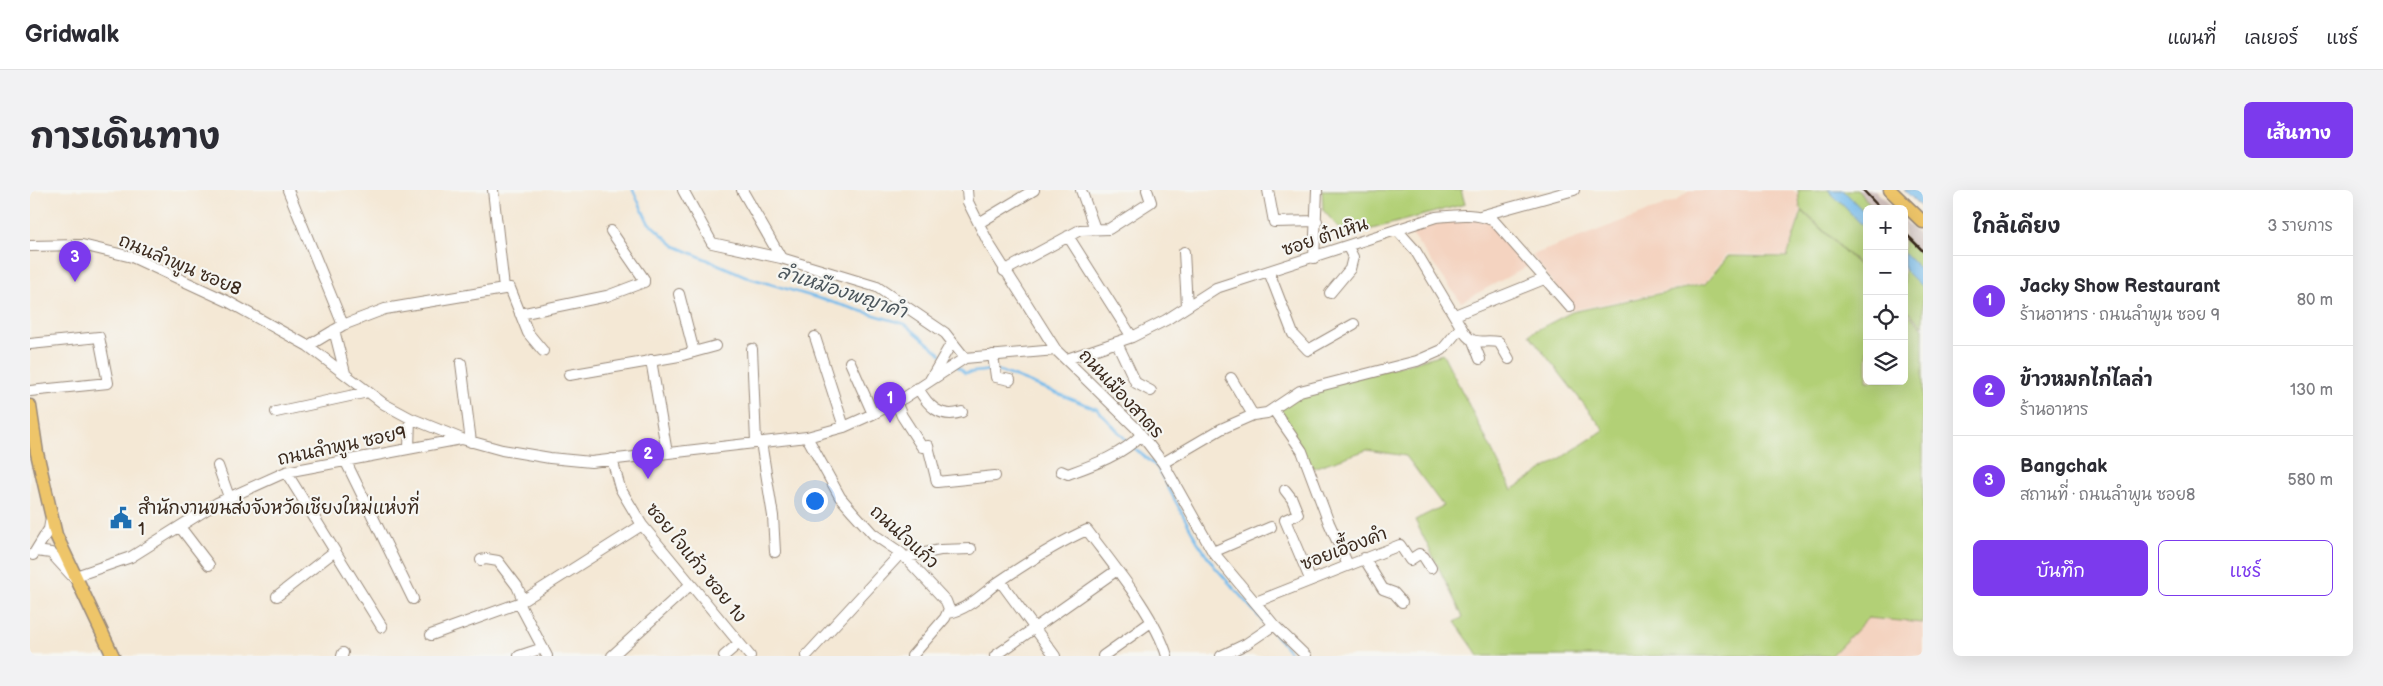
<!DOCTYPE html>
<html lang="th">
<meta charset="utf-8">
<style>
body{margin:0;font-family:"Balsamiq Sans","Playpen Sans Thai",sans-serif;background:#f2f2f3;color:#2b2b33}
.controls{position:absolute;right:15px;top:15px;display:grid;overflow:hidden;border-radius:8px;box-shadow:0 5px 20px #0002}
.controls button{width:45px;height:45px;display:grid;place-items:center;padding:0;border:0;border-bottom:1px solid #e1e1e2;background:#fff;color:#2b2b33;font:25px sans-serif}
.you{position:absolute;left:784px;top:310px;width:18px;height:18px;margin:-12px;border:4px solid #fff;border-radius:50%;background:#1a73e8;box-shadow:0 0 0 8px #1a73e833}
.badge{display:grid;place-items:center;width:32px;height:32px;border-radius:50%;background:#7c3aed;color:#fff;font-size:16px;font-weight:700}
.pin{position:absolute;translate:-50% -41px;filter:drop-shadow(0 1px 2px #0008)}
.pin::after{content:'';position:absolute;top:26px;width:18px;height:15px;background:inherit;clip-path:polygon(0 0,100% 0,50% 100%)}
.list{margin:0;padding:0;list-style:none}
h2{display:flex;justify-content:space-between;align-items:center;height:65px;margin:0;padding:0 20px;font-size:21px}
h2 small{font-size:16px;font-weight:400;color:#7c7c81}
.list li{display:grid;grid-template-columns:32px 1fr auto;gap:15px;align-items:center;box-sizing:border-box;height:90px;padding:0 20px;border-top:1px solid #e1e1e2}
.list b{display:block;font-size:19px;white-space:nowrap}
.list p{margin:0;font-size:16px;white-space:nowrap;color:#7c7c81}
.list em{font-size:16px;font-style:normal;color:#7c7c81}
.actions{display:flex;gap:10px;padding:15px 20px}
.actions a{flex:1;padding:11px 0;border:1px solid #7c3aed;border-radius:8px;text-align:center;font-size:18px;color:#7c3aed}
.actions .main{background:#7c3aed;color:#fff}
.icon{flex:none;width:28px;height:28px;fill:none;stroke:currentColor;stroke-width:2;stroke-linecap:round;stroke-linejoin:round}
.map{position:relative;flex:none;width:1893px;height:466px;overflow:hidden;border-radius:8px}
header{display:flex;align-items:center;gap:30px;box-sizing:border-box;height:70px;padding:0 25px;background:#fff;border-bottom:1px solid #e1e1e2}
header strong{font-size:24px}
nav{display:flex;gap:28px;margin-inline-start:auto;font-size:18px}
.intro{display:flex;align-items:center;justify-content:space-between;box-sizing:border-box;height:120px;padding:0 30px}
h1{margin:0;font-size:35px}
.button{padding:12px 22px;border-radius:8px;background:#7c3aed;color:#fff;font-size:18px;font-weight:700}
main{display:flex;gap:30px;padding:0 30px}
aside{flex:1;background:#fff;border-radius:8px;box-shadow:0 5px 20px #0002}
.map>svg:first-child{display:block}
.built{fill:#f4d3c0}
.industrial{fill:#d0c0bc}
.green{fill:#b2d076;stroke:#767d4a}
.water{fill:#75bbec;stroke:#587285}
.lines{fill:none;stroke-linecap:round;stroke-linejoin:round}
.stream{stroke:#75bbec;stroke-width:2.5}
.minor-casing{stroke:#98897a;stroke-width:12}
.major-casing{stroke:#98897a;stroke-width:15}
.minor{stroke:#fff;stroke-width:10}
.major{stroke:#eec569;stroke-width:12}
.rail{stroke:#3b2a1e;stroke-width:2.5}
.labels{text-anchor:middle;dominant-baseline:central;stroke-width:4.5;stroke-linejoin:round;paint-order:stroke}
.street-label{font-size:18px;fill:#3b2a1e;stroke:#f6f6f2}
.poi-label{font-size:18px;fill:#3b2a1e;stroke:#f6f6f2;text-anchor:start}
.water-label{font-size:19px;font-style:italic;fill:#4c565c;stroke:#f6f6f2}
</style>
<header>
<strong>Gridwalk</strong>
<nav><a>แผนที่</a><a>เลเยอร์</a><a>แชร์</a></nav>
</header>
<div class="intro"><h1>การเดินทาง</h1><a class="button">เส้นทาง</a></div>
<main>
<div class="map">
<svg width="1893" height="466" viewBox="0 0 1893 466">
<rect width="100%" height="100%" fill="#f6f6f2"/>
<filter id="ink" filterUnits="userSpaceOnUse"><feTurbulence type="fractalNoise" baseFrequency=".02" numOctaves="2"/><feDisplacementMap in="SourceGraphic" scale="10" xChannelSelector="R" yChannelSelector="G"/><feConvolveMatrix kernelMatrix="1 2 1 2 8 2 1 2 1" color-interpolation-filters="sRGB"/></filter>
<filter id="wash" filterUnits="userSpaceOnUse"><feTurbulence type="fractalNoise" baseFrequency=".0096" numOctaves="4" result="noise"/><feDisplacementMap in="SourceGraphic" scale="20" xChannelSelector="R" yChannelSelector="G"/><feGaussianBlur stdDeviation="1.12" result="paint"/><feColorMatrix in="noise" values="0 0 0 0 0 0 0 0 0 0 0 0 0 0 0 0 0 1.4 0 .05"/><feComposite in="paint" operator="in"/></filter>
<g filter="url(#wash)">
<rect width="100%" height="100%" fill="#f4e8d5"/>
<path class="built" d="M1660,0h103l11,11 -17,55 -60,-2 -23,29 -131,27 -41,-55 144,-54z
M1419,28l42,3 37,45 -67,36 -51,-70z
M1838,428l55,5v33h-92z"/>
<path class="industrial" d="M1820,0h25l18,19h-24z
M1874,30l19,19v24l-19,-18z"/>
<path class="green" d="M1292,0h139l4,14 -119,32 -23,-26z
M1768,0h59l18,19h-8v63l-67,-64z
M1772,21l65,62v108h37v-71l19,18v295l-55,-5 -37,38h-352l-24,-34 8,-5 -48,-97 28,-14 -37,-50 -39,-6 -54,18 -36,-58 25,-17 141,-39 69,136 92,-60 -75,-96 43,-22 133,-28 23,-28 59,1z
M1874,48l19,19v69l-19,-18z"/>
<path class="water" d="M1798,0h15l24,25v15z
M1874,0h15l4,4v15z
M1874,63l19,19v16l-19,-19z"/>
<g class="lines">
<path class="stream" d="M603,0l15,32 27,24 75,32 155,46 36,30
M927,176l8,7 27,-3
M967,180l100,39 32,34
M1103,257l24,20 40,74 17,25 54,61
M1242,441l21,25"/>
</g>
</g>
<g filter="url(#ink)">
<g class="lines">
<g class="minor-casing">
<path id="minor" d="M258,0l55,135
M463,0l11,98
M653,0l29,53 69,15 96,29 68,46 20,25
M712,0l39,68
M937,0l1,12 21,42 67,106 80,78 27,35 50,89 61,73 32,31
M1051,0l14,39
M1238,0l6,32 43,-1
M1450,26l94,-26
M949,33l55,-33
M1038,46l64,101
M0,56l52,-1 50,12 95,44 81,45 76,58 26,14 52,21 40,11 48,8 41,4 216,-25 37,-10 29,-13 31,-16 61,-40 91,-8
M1154,62l3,54
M1284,68l3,-68
M974,81l76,-41 29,-1 42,-27 -4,-12
M1239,82l24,62 15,16 46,-26
M1300,103l20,-24 3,-12 -5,-10
M649,104l15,58
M490,124l87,-18 37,-14v-3l-33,-48
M1425,125l89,-36
M1431,137c11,21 19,12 38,15l10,17
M304,140l11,43
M785,147l29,90
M1443,151l7,18
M1087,153l19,40 15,8
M0,154l69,-7 9,46 -78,8
M278,156l35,-21 42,-16 125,-21 18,45 15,18
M722,159l4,93
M963,165l3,22 14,3
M1037,169l65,-22 34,-17 50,-32 220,-71c20,-2 40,-5 58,4l76,86
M621,170l16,93
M820,172l23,52
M431,173l10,79
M539,185l110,-19 37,-10
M1201,188l22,37
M900,190l22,-38
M888,198c10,18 22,31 44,24
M866,212l6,14 20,31 6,-1 9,36 58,-6
M1243,219l29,42 27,72 19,42
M246,222l92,-20
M777,247l33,60 13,15 20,22 28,19 45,48 3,8 -4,9 -33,38
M731,252l12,74 2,36
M379,258l1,-30
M582,269l8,29 22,37 108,131
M315,270l68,139
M1133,273l58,-34 32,-14 14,-2 33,-22 117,-30 25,-11 19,-23 -46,-77 -17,-19
M188,276l11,31
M1031,281l7,3c25,-9 54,-19 73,-39
M256,282l96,155
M1255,300l7,9 6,15 -13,6 25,59
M150,337l29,38
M6,361l15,2 22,24 58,-20 86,-54 69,-31 175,-33
M1183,362l58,-25
M3,365l16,-26 2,-11
M876,367l34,-7 31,-1
M1334,368l19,31 11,4 8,9
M451,370l5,-1 12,2 19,25 6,14
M970,391l55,75
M247,406l58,-45
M1226,412l144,-57 10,15 9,-6 5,3 7,11
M489,413l28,53
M918,423c20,-3 36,-21 52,-32 28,-19 57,-38 87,-51 26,35 68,85 80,126
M401,445l88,-32 123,-78
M312,466l1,-3
M489,466l24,-8
M582,466l78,-71
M694,466l15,-13
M776,466l95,-103
M965,466l122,-86
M1073,466l48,-34
M1191,466l25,-12 28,-19"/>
</g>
<g class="major-casing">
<path id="major" d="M1860,0l33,32
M0,216l7,47 19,82 57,121"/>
</g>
<use href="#minor" class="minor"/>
<use href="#major" class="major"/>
<path class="rail" d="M1833,0l18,19
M1874,42l19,19"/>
</g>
</g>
<defs>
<g id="civic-bare" transform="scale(1.725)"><path d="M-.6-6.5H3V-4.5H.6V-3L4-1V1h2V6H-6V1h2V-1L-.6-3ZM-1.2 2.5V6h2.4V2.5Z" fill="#1f6fb2" stroke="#f6f6f2" stroke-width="2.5" paint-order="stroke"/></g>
</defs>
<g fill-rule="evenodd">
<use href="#civic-bare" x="91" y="328"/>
</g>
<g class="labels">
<g class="street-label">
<text transform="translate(1295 47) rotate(-18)">ซอย ต๋าเหิน</text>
<text transform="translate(150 75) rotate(23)">ถนนลำพูน ซอย8</text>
<text transform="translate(1091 204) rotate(47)">ถนนเมืองสาตร</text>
<text transform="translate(312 256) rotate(-12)">ถนนลำพูน ซอย9</text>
<text transform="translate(874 347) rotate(42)">ถนนใจแก้ว</text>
<text transform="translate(1314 359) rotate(-21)">ซอยเอื้องคำ</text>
<text transform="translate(666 373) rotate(51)">ซอย ใจแก้ว ซอย 1ง</text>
</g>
<g class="poi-label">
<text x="108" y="318">สำนักงานขนส่งจังหวัดเชียงใหม่แห่งที่<tspan x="108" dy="21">1</tspan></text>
</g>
<g class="water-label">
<text transform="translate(812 102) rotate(18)">ลำเหมืองพญาคำ</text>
</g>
</g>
</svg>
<div class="controls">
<button>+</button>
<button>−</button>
<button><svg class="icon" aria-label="locate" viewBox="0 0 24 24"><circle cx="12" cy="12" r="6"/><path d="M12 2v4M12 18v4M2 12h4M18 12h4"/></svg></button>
<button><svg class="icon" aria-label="layers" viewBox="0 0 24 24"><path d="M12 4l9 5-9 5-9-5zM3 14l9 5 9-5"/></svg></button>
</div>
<div class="you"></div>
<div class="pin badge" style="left:860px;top:233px">1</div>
<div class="pin badge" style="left:618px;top:289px">2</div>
<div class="pin badge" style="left:45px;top:92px">3</div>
</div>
<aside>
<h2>ใกล้เคียง<small>3 รายการ</small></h2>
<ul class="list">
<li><span class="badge">1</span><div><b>Jacky Show Restaurant</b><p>ร้านอาหาร · ถนนลำพูน ซอย 9</p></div><em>80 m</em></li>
<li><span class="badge">2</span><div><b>ข้าวหมกไก่ไลล่า</b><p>ร้านอาหาร</p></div><em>130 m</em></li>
<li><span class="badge">3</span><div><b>Bangchak</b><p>สถานที่ · ถนนลำพูน ซอย8</p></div><em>580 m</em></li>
</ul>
<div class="actions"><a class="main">บันทึก</a><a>แชร์</a></div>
</aside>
</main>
